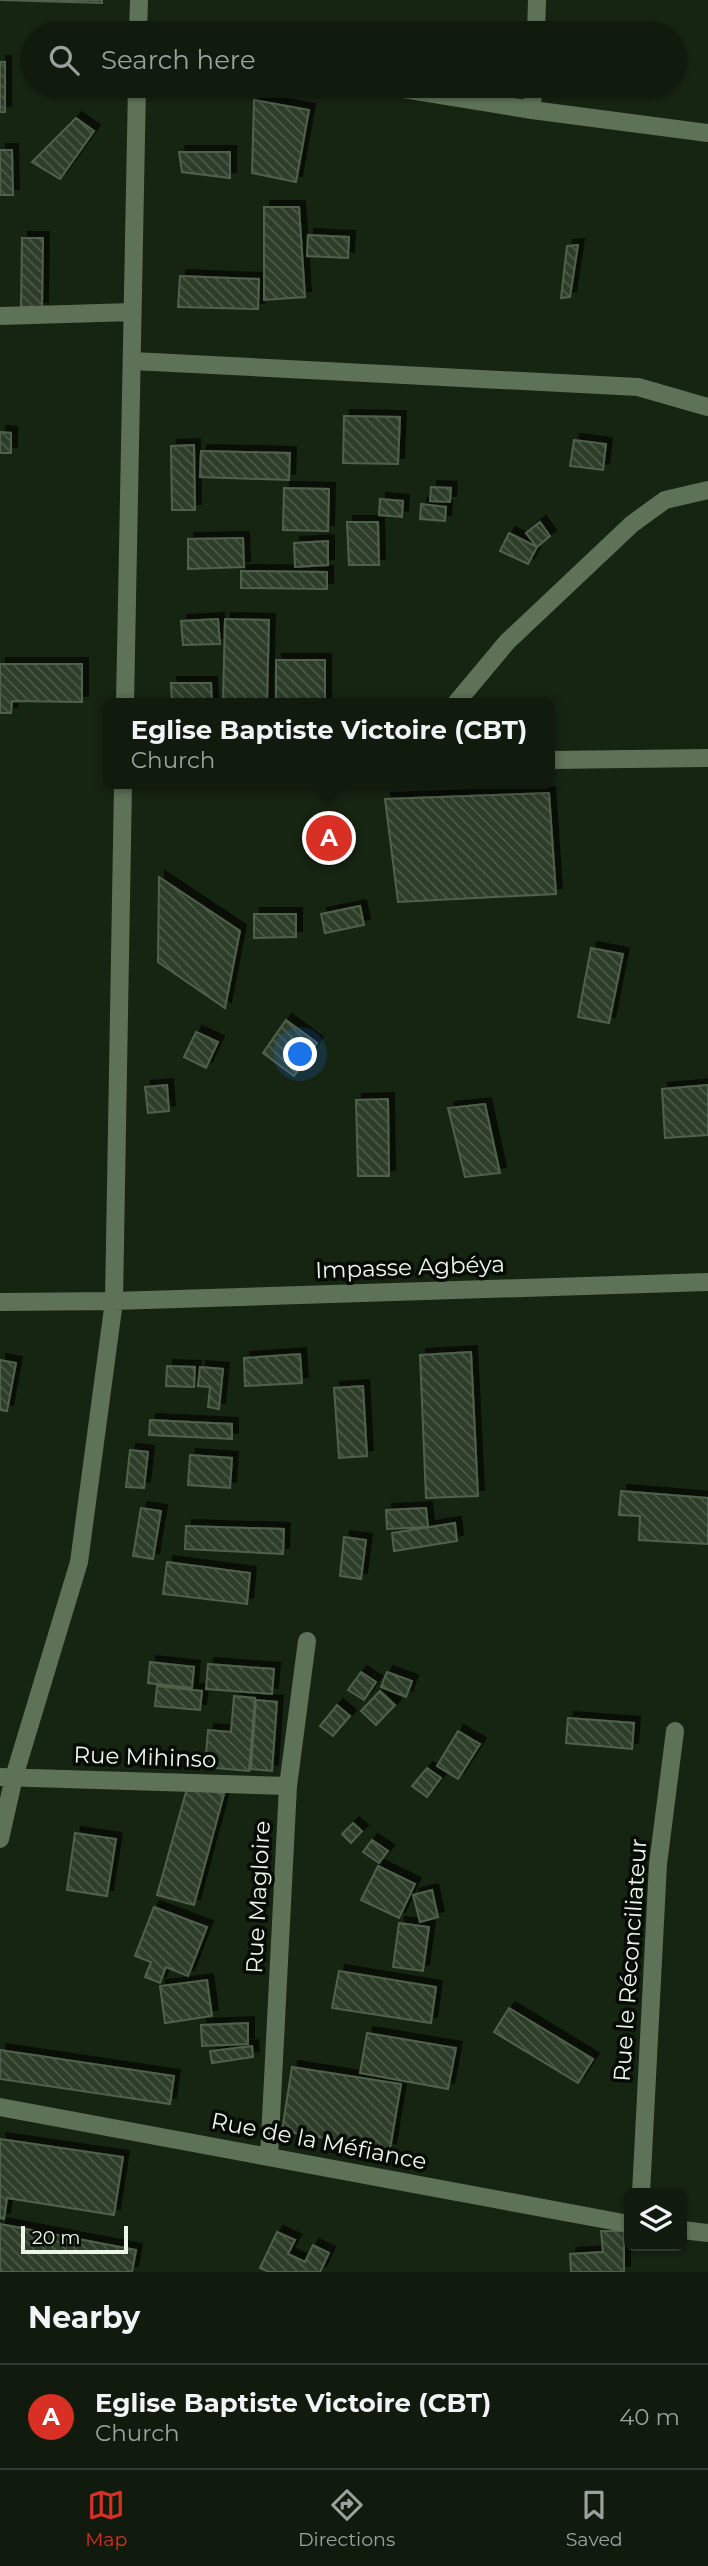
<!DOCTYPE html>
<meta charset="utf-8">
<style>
body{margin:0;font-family:Montserrat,sans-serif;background:#1e281c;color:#f1f3f6}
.controls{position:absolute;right:21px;bottom:21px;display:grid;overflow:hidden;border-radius:10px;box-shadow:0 2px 5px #0004}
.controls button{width:63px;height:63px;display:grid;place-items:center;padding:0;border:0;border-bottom:2px solid #30392e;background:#101b0e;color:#f1f3f6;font:35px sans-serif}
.scale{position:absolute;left:21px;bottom:18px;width:107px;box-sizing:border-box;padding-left:7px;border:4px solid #ecf6e9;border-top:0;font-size:19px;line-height:24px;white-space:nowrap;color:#ecf6e9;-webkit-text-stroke:5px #060b05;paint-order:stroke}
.you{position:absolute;left:301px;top:1055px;width:24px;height:24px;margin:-18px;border:5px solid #fff;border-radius:50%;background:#1a73e8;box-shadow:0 0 0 10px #1a73e833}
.badge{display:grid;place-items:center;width:46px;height:46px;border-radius:50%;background:#d93025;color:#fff;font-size:23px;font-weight:700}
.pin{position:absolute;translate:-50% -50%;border:4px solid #fff;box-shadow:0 2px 7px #0006}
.popup{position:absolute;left:103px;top:698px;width:452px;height:91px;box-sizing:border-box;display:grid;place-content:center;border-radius:10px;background:#101b0e;filter:drop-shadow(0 2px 5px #0005);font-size:23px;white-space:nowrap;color:#9ca19e}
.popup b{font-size:26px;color:#f1f3f6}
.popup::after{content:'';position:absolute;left:50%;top:100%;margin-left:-14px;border:14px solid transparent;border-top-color:#101b0e}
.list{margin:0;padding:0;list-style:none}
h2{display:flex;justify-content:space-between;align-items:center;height:91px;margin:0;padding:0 28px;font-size:30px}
h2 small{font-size:23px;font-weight:400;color:#9ca19e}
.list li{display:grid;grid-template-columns:46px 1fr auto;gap:21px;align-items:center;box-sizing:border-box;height:105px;padding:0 28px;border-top:2px solid #30392e}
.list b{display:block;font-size:26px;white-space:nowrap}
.list p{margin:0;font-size:23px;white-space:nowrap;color:#9ca19e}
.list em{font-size:23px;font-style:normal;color:#9ca19e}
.icon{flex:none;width:38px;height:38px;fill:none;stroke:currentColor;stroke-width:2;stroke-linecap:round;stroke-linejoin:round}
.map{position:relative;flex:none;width:708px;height:2272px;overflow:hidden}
.search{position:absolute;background:#101b0e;box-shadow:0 2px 5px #0004;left:21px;right:21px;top:21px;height:77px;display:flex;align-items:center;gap:18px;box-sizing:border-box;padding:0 24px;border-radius:38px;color:#9ca19e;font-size:26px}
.sheet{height:196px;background:#101b0e}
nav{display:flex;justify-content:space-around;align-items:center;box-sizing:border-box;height:98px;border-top:2px solid #30392e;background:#101b0e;font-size:19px;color:#9ca19e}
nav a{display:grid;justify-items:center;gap:4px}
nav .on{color:#d93025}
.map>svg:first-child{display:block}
.building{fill:url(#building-back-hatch);stroke:#50614b;stroke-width:2;filter:url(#shadow)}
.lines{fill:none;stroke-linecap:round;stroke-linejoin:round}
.minor{stroke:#5d7257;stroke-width:18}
.labels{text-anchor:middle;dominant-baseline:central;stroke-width:7;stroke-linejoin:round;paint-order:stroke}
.street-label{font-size:23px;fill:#ecf6e9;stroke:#060b05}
</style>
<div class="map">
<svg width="708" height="2272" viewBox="0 0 708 2272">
<defs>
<pattern id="building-back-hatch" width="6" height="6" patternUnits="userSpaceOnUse" patternTransform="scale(1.75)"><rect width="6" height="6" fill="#2e3d29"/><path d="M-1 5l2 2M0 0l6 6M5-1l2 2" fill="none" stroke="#4c5a48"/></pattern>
<filter id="shadow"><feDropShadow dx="6" dy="-6" stdDeviation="0" flood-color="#0009"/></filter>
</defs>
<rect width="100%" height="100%" fill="#162412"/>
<path class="building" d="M0,0h102v3z
M0,62h5v50h-5z
M254,100l55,10 -13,72 -44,-9z
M76,118l18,13 -34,48 -28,-17z
M0,150h12l1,45h-13z
M179,152h51v26l-48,-6z
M264,207h35l6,90 -41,3z
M308,235l41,2 -1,21 -41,-2z
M22,238h21l-1,70 -21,-1z
M578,245l-8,52 -9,1 6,-52z
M180,276l79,3 -1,30 -80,-2z
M344,416l56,1 -2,47 -55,-1z
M0,432l11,1v20h-11z
M574,440l32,4 -3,26 -33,-4z
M194,445l1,65h-23l-1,-64z
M201,451l89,2 -1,27 -89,-3z
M431,487l20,1 -1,14 -20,-1z
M284,488l45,1 -1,42 -45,-1z
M380,499l23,2 -1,16 -23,-2z
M421,504l25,3 -1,14 -25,-2z
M347,522h31l1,43h-30z
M540,522l10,14 -13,11 -11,-14z
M509,533l28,14 -9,17 -28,-13z
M243,538l1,29 -56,2v-30z
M328,541v24l-33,2 -1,-24z
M241,571l86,1v17l-86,-1z
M218,619l2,25 -37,1 -2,-24z
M225,619l44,1 -2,83h-44z
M276,660h49v43h-49z
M0,664h82v38l-70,-1 -1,12h-11z
M171,683h40l1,20h-40z
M549,793l7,101 -158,8 -13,-103z
M159,877l81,54 -15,77 -67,-46z
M360,906l4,19 -39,8 -4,-19z
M254,914h42v23l-42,1z
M591,948l32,6 -14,69 -31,-6z
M286,1020l31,23 -23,33 -31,-23z
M196,1032l22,10 -12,26 -22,-11z
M167,1085l2,26 -21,2 -3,-26z
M708,1085v50l-43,3 -3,-49z
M388,1099l1,77h-31l-2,-76z
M485,1104l15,69 -35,4 -17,-69z
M471,1352l7,144 -52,2 -6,-143z
M300,1354l2,29 -57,3 -1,-28z
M0,1360l16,3 -9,48 -7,-1z
M167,1366l28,1 -1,20 -28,-1z
M200,1367l23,2 -4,40 -11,-2 2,-20 -12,-1z
M363,1386l4,70 -28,2 -5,-70z
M150,1420l82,4v15l-83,-4z
M130,1450l18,2 -4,36 -18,-1z
M190,1455l42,3 -2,30 -42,-3z
M621,1491l87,7v46l-69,-4 1,-24 -21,-1z
M141,1508l20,3 -8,48 -20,-3z
M426,1508l2,19 -41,2 -1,-19z
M455,1523l2,18 -63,10 -2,-18z
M186,1526l98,3 -1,25 -98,-5z
M344,1537l22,3 -5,39 -21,-3z
M167,1562l83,11 -3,31 -84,-10z
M150,1662l44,5 -2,21 -44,-5z
M208,1664l66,5 -2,25 -66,-5z
M361,1672l15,10 -12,18 -16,-10z
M387,1672l25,9 -6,16 -25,-10z
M157,1686l45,5 -2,19 -45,-4z
M380,1691l15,14 -19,20 -15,-14z
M234,1696l21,2 -6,73 -44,-4 3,-37 23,2z
M256,1700l21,2 -5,69 -21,-2z
M337,1705l13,11 -17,20 -13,-10z
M568,1718l66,5 -2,26 -66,-6z
M458,1731l22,13 -22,35 -21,-13z
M427,1768l14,10 -14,19 -15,-11z
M188,1785l36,9 -30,111 -37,-10z
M353,1823l9,8 -11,12 -9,-9z
M75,1833l41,6 -9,57 -40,-6z
M372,1840l16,11 -9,12 -16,-11z
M378,1866l37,18 -16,34 -38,-18z
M432,1890l6,27 -18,5 -7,-27z
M154,1907l53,20 -19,49 -22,-9 -6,16 -15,-6 6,-15 -16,-6z
M399,1923l30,4 -6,44 -30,-4z
M339,1971l97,16 -5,36 -99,-15z
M207,1980l5,36 -47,7 -5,-37z
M509,2008l84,51 -15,24 -84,-51z
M248,2023v21l-46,2 -1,-21z
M367,2033l89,15 -8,41 -88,-16z
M252,2046l1,11 -41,6 -2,-12z
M0,2050l174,26 -4,28 -170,-25z
M292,2067l109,17 -11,65 -108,-18z
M0,2139l123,18 -9,58 -107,-17 -3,21 -4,-1z
M0,2224l136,26 -4,22h-132z
M601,2231h23v41h-53l-1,-18 33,-2z
M277,2232l18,8 -7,14 17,8 8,-17 16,8 -9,19h-51l-9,-4z"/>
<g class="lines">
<path class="minor" d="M138,33l1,-33
M536,33l1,-33
M385,86l147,24 176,23
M532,110l1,-24
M0,316l132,-4
M133,361l505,26 70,20
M125,703l12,-617
M456,703l51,-61 125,-118 33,-24 43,-10
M550,760l158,-2
M0,1302l114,-1 594,-19
M0,1777l288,9
M0,1839l14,-62 65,-215 35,-261 9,-517
M0,2107l629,117
M269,2157l19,-371 19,-145
M641,2193l17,-329 17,-133
M682,2230l26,3"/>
</g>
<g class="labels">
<g class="street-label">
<text transform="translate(410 1267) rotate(-2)">Impasse Agbéya</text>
<text transform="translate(145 1757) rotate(2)">Rue Mihinso</text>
<text transform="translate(258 1897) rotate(-87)">Rue Magloire</text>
<text transform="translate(630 1960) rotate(-86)">Rue le Réconciliateur</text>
<text transform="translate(319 2141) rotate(11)">Rue de la Méfiance</text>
</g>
</g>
</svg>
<div class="controls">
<button><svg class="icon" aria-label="layers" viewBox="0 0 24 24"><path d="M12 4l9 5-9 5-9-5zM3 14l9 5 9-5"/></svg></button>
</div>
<div class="scale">20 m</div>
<div class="you"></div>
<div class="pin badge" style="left:329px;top:838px">A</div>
<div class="popup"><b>Eglise Baptiste Victoire (CBT)</b>Church</div>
<div class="search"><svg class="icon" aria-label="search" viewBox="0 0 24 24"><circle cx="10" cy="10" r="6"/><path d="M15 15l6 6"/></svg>Search here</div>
</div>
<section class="sheet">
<h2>Nearby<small></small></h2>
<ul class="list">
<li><span class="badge">A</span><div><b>Eglise Baptiste Victoire (CBT)</b><p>Church</p></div><em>40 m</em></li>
</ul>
</section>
<nav>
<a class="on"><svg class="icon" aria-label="map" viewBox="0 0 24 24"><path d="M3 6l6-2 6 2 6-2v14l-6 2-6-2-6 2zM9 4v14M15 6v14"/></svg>Map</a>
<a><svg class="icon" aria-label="directions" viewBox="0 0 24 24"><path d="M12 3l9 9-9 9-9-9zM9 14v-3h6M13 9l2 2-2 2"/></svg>Directions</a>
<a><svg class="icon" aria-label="saved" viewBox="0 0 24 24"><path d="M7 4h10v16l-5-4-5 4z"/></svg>Saved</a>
</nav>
